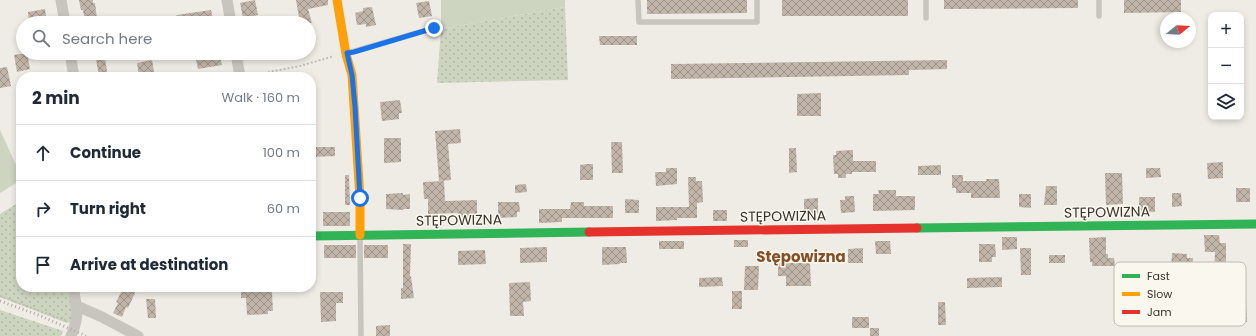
<!DOCTYPE html>
<meta charset="utf-8">
<style>
body{margin:0;font-family:Poppins,sans-serif;background:#f2f2f3;color:#1f2937}
.controls{position:absolute;right:12px;top:12px;display:grid;overflow:hidden;border-radius:8px;box-shadow:0 2px 6px #0003}
.controls button{width:36px;height:36px;display:grid;place-items:center;padding:0;border:0;border-bottom:1px solid #e0e1e3;background:#fff;color:#1f2937;font:20px sans-serif}
.compass{position:absolute;left:1160px;top:12px;width:36px;height:36px;border-radius:50%;background:#fff;box-shadow:0 2px 6px #0003;rotate:72deg}
.stop{position:absolute;width:12px;height:12px;margin:-9px;border:3px solid #1a73e8;border-radius:50%;background:#fff}
.stop.end{background:#1a73e8;border-color:#fff;box-shadow:0 1px 4px #0008}
.list{margin:0;padding:0;list-style:none}
h2{display:flex;justify-content:space-between;align-items:center;height:52px;margin:0;padding:0 16px;font-size:17px}
h2 small{font-size:13px;font-weight:400;color:#747a83}
.list li{display:grid;grid-template-columns:26px 1fr auto;gap:12px;align-items:center;box-sizing:border-box;height:56px;padding:0 16px;border-top:1px solid #e0e1e3}
.list b{display:block;font-size:15px;white-space:nowrap}
.list em{font-size:13px;font-style:normal;color:#747a83}
.icon{flex:none;width:22px;height:22px;fill:none;stroke:currentColor;stroke-width:2;stroke-linecap:round;stroke-linejoin:round}
.map{position:relative;flex:none;width:1256px;height:336px;overflow:hidden}
.search{position:absolute;background:#fff;box-shadow:0 2px 6px #0003;left:16px;top:16px;width:300px;height:44px;display:flex;align-items:center;gap:10px;box-sizing:border-box;padding:0 14px;border-radius:22px;color:#747a83;font-size:15px}
.panel{position:absolute;background:#fff;box-shadow:0 2px 6px #0003;left:16px;top:72px;width:300px;height:220px;border-radius:16px}
.map>svg:first-child{display:block}
.grass{fill:url(#grass-dots)}
.garden{fill:#cdd4c0}
.building{fill:url(#building-cross-hatch)}
.lines{fill:none;stroke-linecap:round;stroke-linejoin:round}
.path{stroke:#c1bdb7;stroke-width:2;stroke-dasharray:2 2;stroke-linecap:butt}
.lane{stroke:#c8c4be;stroke-width:5.5}
.street{stroke:#c8c4be;stroke-width:11}
.fast{stroke:#30b455;stroke-width:9}
.slow{stroke:#ff9f0a;stroke-width:9}
.jam{stroke:#e5322d;stroke-width:9}
.rail{stroke:#b0ada8;stroke-width:3;stroke-dasharray:1 3;stroke-linecap:butt}
.route{stroke:#1a73e8;stroke-width:5}
.labels{text-anchor:middle;dominant-baseline:central;stroke-width:3;stroke-linejoin:round;paint-order:stroke}
.street-label{font-size:14px;fill:#39332c;stroke:#faf7ee}
.neighbourhood-label{font-size:15px;font-weight:bold;fill:#855028;stroke:#faf7ee}
.key{fill:#faf7ee;stroke:#c0bcb4;stroke-width:1}
.key-label{font-size:11px;fill:#39332c}
</style>
<div class="map">
<svg width="1256" height="336" viewBox="0 0 1256 336">
<defs>
<pattern id="grass-dots" width="8" height="8" patternUnits="userSpaceOnUse"><rect width="8" height="8" fill="#cdd4c0"/><path d="M2 2h.1M6 6h.1" fill="none" stroke="#b1b6a5" stroke-width="1.8" stroke-linecap="round"/></pattern>
<pattern id="building-cross-hatch" width="8" height="8" patternUnits="userSpaceOnUse"><rect width="8" height="8" fill="#c1b4a8"/><path d="M0 0l8 8M0 8l8-8" fill="none" stroke="#9e9389"/></pattern>
</defs>
<rect width="100%" height="100%" fill="#efece5"/>
<path class="grass" d="M565,7l3,73 -131,3 4,-54z
M21,201v86h48l5,21 -4,15 -6,-1 -64,-25v-83z
M0,310l63,21 -2,5h-61z"/>
<path class="garden" d="M441,0h124v7l-124,22z
M0,130l21,46v4l-21,13z"/>
<path class="building" d="M79,0h14v3h2l2,16 -12,2 -2,-11h-2z
M255,0l3,15 -15,3 -3,-15z
M296,0h32v5l-20,4 4,14h-12z
M647,0h100v13l-100,1z
M782,0h126v16h-126z
M944,0h134v8l-134,1z
M1124,0h57v12l-57,1z
M429,1l3,15 -13,2 -3,-15z
M372,7l4,18 -10,2v-3l-9,1 -2,-12 8,-2v-3z
M45,9l2,14h-18l-1,-11z
M211,10l3,13h-44l7,-8z
M599,36h38v9h-37z
M27,53l3,16 -13,3 -3,-17z
M95,53h9l4,24h-9z
M205,53h14l3,12 -24,4 -3,-14z
M152,60l3,17h-16l-2,-14z
M947,60v9l-38,1v5l-238,4v-15z
M7,67l4,19 -11,2v-20z
M821,93v23h-24v-22z
M400,100l2,13h-3v6l-17,2 -2,-19z
M460,129l1,14 -13,1 3,36 -12,1 -4,-50z
M384,138h17v24l-17,1z
M611,142h11l1,31h-11z
M311,147h24v9l-24,1z
M789,148h7l1,24 -8,1z
M853,150v11h23v11h-24v2h-6v4h-8v-4h-4l-1,-19h3v-4z
M1223,162v16l-15,1 -1,-16z
M587,164h6v16h-13v-15z
M941,165v10h-23v-9z
M666,168h11v16l-21,2 -1,-14h11z
M1146,168h14l1,9 -15,1z
M1105,173h17l1,31 -17,1z
M345,175h4l1,30h-5z
M952,175h11v6h23v-2h13l1,19h-29v-5h-15v-5h-4z
M688,177h8v4h6l1,21 -6,1v15h-20v2l-21,1v-14h33z
M444,181l1,20 32,-1v18h-19v-5l-30,1v-15h-4l-1,-17z
M526,184l1,8 -12,1v-8z
M1046,186h11v19h-13z
M1236,188h14v14h-14z
M878,190h18v6h19v14l-42,1v-17h6z
M403,193v2l7,-1v15h-6l-1,1 -17,-1v-15z
M1172,193h9l1,13 -10,1z
M1019,194h12v14l-12,-1z
M845,196h9l1,16 -14,1 -1,-13h5z
M1139,197h16v15h-16z
M818,198v15h-14v-14z
M625,199l14,1v13h-14z
M498,202h21l1,10h-3v5l-19,1z
M571,202h13v4h29v12h-51v4l-23,1v-14h31z
M713,210h14v11h-14z
M323,212h27v14h-27z
M1204,235h15l1,8h6v19h4v16l-16,-1 1,-25h-10z
M1002,237h15v12l-15,1z
M1106,237v17h2v4h6l1,8h-23v-4h-2l-1,-24z
M734,240h14v7h-14z
M659,241h25v8h-25z
M875,241h15l1,13h-15z
M403,244h8l-1,32h1l3,22 -13,1v-11h2z
M979,244h16l1,13h-4v5h-13z
M324,245h32v13h-32z
M364,245h24v13h-24z
M547,247v15l-27,1v-15z
M602,247h24l1,16h-7v1l-18,1z
M863,248v15h-15v-14z
M1020,248h11v27h-10z
M485,250l1,14 -28,1v-14z
M1172,253l15,1v4h6l-1,14 -21,-1z
M1049,255h16v8h-16z
M778,263h32l1,23h-25v-10h-8z
M745,266h14l-1,24h-14z
M722,277l1,9 -24,1v-9z
M1002,277v10l-35,1v-10z
M530,282l1,19 -8,1 1,14h-14l-1,-33z
M124,287h11v6l-7,15 -2,-1 -4,10 -9,-4 5,-10 -2,-1z
M241,287h12v5h19l1,19h-5v3l-21,1 -1,-17h-5z
M732,291h10v18h-10z
M320,292h23v11h-7v18l-15,1z
M1237,296h9l1,26h-10z
M146,299h9l1,19h-8z
M938,302h7l1,23h-8z
M852,317h17v11h-17z
M390,325v11h-14v-10z
M870,328h9v8h-9z"/>
<g class="lines">
<path class="path" d="M257,77l7,-4 36,-7 34,-10
M0,296l67,25"/>
<path class="lane" d="M638,0l1,22h118v-22
M926,0v18
M1099,0v16
M348,53l86,-25
M360,237l1,99"/>
<path class="street" d="M61,0l4,23
M227,0l4,23
M70,53l4,24
M236,53l4,24
M77,306l25,11 36,19
M71,336c9,-21 6,-27 2,-49"/>
<path class="fast" d="M917,228l339,-4
M311,236l278,-4"/>
<path class="slow" d="M337,0l9,54 6,21 8,123v37"/>
<path class="jam" d="M589,232l328,-4"/>
<path class="rail" d="M0,301l41,15 45,20"/>
</g>
<g class="lines">
<path class="route" d="M360,198l-5,-91 -3,-32 -5,-22 7,-1 80,-24"/>
</g>
<g class="labels">
<g class="street-label">
<text transform="translate(1107 212) rotate(-1)">STĘPOWIZNA</text>
<text transform="translate(783 216) rotate(-1)">STĘPOWIZNA</text>
<text transform="translate(459 220) rotate(-1)">STĘPOWIZNA</text>
</g>
<g class="neighbourhood-label">
<text x="801" y="256">Stępowizna</text>
</g>
</g>
<rect x="1114" y="262" width="132" height="64" rx="6" class="key"/>
<rect x="1122" y="274" width="18" height="4" fill="#30b455"/>
<rect x="1122" y="292" width="18" height="4" fill="#ff9f0a"/>
<rect x="1122" y="310" width="18" height="4" fill="#e5322d"/>
<g class="key-label">
<text x="1147" y="280">Fast</text>
<text x="1147" y="298">Slow</text>
<text x="1147" y="316">Jam</text>
</g>
</svg>
<div class="controls">
<button>+</button>
<button>−</button>
<button><svg class="icon" aria-label="layers" viewBox="0 0 24 24"><path d="M12 4l9 5-9 5-9-5zM3 14l9 5 9-5"/></svg></button>
</div>
<svg class="compass" viewBox="-18 -18 36 36"><path d="M0-13l5 13h-10z" fill="#e53935"/><path d="M0 13l5-13h-10z" fill="#747a83"/></svg>
<div class="stop" style="left:360px;top:198px"></div>
<div class="stop end" style="left:434px;top:28px"></div>
<div class="search"><svg class="icon" aria-label="search" viewBox="0 0 24 24"><circle cx="10" cy="10" r="6"/><path d="M15 15l6 6"/></svg>Search here</div>
<section class="panel">
<h2>2 min<small>Walk · 160 m</small></h2>
<ul class="list">
<li><svg class="icon" aria-label="ahead" viewBox="0 0 24 24"><path d="M12 20V5M6 11l6-6 6 6"/></svg><div><b>Continue</b></div><em>100 m</em></li>
<li><svg class="icon" aria-label="right" viewBox="0 0 24 24"><path d="M7 20v-9h11M14 6l5 5-5 5"/></svg><div><b>Turn right</b></div><em>60 m</em></li>
<li><svg class="icon" aria-label="arrive" viewBox="0 0 24 24"><path d="M6 21V4h12l-3 4 3 4H6"/></svg><div><b>Arrive at destination</b></div></li>
</ul>
</section>
</div>
